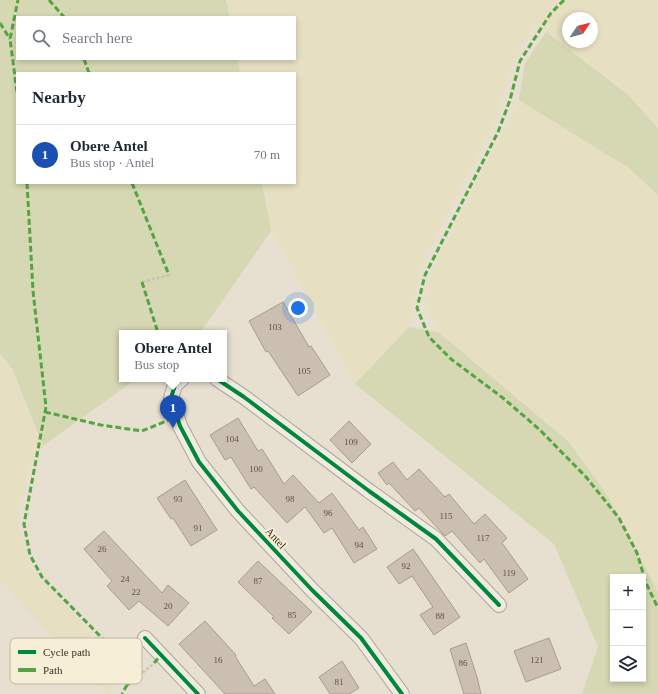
<!DOCTYPE html>
<meta charset="utf-8">
<style>
body{margin:0;font-family:"Times New Roman",serif;background:#f6f6f7;color:#1f2937}
.controls{position:absolute;right:12px;bottom:12px;display:grid;overflow:hidden;border-radius:0px;box-shadow:0 2px 6px #0003}
.controls button{width:36px;height:36px;display:grid;place-items:center;padding:0;border:0;border-bottom:1px solid #e0e1e3;background:#fff;color:#1f2937;font:20px sans-serif}
.compass{position:absolute;left:562px;top:12px;width:36px;height:36px;border-radius:50%;background:#fff;box-shadow:0 2px 6px #0003;rotate:55deg}
.you{position:absolute;left:298px;top:308px;width:14px;height:14px;margin:-10px;border:3px solid #fff;border-radius:50%;background:#1a73e8;box-shadow:0 0 0 6px #1a73e833}
.badge{display:grid;place-items:center;width:26px;height:26px;border-radius:50%;background:#d93025;color:#fff;font-size:13px;font-weight:700}
.pin{position:absolute;translate:-50% -33px;filter:drop-shadow(0 1px 2px #0008)}
.pin::after{content:'';position:absolute;top:21px;width:14px;height:12px;background:inherit;clip-path:polygon(0 0,100% 0,50% 100%)}
.popup{position:absolute;left:119px;top:330px;width:108px;height:52px;box-sizing:border-box;display:grid;place-content:center;border-radius:0px;background:#fff;filter:drop-shadow(0 1px 3px #0005);font-size:13px;white-space:nowrap;color:#747a83}
.popup b{font-size:15px;color:#1f2937}
.popup::after{content:'';position:absolute;left:50%;top:100%;margin-left:-8px;border:8px solid transparent;border-top-color:#fff}
.list{margin:0;padding:0;list-style:none}
h2{display:flex;justify-content:space-between;align-items:center;height:52px;margin:0;padding:0 16px;font-size:17px}
h2 small{font-size:13px;font-weight:400;color:#747a83}
.list li{display:grid;grid-template-columns:26px 1fr auto;gap:12px;align-items:center;box-sizing:border-box;height:60px;padding:0 16px;border-top:1px solid #e0e1e3}
.list b{display:block;font-size:15px;white-space:nowrap}
.list p{margin:0;font-size:13px;white-space:nowrap;color:#747a83}
.list em{font-size:13px;font-style:normal;color:#747a83}
.icon{flex:none;width:22px;height:22px;fill:none;stroke:currentColor;stroke-width:2;stroke-linecap:round;stroke-linejoin:round}
.map{position:relative;flex:none;width:658px;height:694px;overflow:hidden}
.search{position:absolute;background:#fff;box-shadow:0 2px 6px #0003;left:16px;top:16px;width:280px;height:44px;display:flex;align-items:center;gap:10px;box-sizing:border-box;padding:0 14px;border-radius:0px;color:#747a83;font-size:15px}
.panel{position:absolute;background:#fff;box-shadow:0 2px 6px #0003;left:16px;top:72px;width:280px;height:112px;border-radius:0px}
.map>svg:first-child{display:block}
.farmland{fill:#e6dfc2;fill-rule:evenodd}
.green{fill:#d6d7b3;fill-rule:evenodd}
.building{fill:#cbbfb2;stroke:#a89c90}
.lines{fill:none;stroke-linecap:round;stroke-linejoin:round}
.street-casing{stroke:#ada599;stroke-width:16}
.path{stroke:#c8c2b9;stroke-width:2.5;stroke-dasharray:3 2;stroke-linecap:butt}
.street{stroke:#efebe3;stroke-width:14}
.quiet{stroke:#54a441;stroke-width:3;stroke-dasharray:6 3;stroke-linecap:butt}
.cycleway-casing{stroke:#f7eed8;stroke-width:6}
.cycleway{stroke:#00873e;stroke-width:4}
.labels{text-anchor:middle;dominant-baseline:central;stroke-width:4;stroke-linejoin:round;paint-order:stroke}
.number-label{font-size:9px;fill:#605244}
.street-label{font-size:11px;fill:#3d2e20;stroke:#f7eed8}
.key{fill:#f7eed8;stroke:#bfb4a1;stroke-width:1}
.key-label{font-size:11px;fill:#3d2e20}
</style>
<div class="map">
<svg width="658" height="694" viewBox="0 0 658 694">
<rect width="100%" height="100%" fill="#e7e0d1"/>
<path class="farmland" d="M226,0h432v128l-31,-34 -91,-70 -23,38 -19,62 -73,143 -12,60 -54,57 -84,-153 -9,-48h33v-110h-55l-2,-14h57v-42h-65zM568,18h24v24h-24z
M519,100l110,68 29,27v397l-51,-97 -39,-54 -130,-109 -14,-27 7,-32z
M0,353l13,17 30,76 -13,20 -13,55 14,47 59,65 24,33 -4,28h-4l-106,-114z"/>
<path class="green" d="M0,0h226l4,17h-213v42h221l2,14h-223v110h245l9,48 -71,102h-78v46h14l-93,67 -30,-76 -13,-17z
M546,32l81,62 31,34v67l-29,-27 -110,-68 6,-37z
M409,327l29,5 130,109 39,54 51,97v102h-76l16,-47 -44,-103 -199,-160zM613,577h30v102h-30z"/>
<path class="building" d="M283,302l26,45 2,-1 19,29 -32,21 -30,-45 -2,1 -17,-31z
M238,418l20,33 4,-2 22,35 9,-9 26,28 13,-10 27,37 4,-3 14,22 -23,14 -22,-35 -8,5 -19,-26 -18,16 -33,-36 -3,2 -20,-32 -6,3 -15,-25z
M349,421l22,23 -19,19 -22,-23z
M393,462l14,18 12,-11 26,28 4,-3 25,30 11,-10 22,24 -5,5 26,36 -19,14 -25,-34 -4,4 -28,-32 -7,5 -26,-28 -4,3 -26,-28 -2,2 -9,-12z
M185,480l32,50 -26,16 -18,-28 -2,1 -14,-21z
M104,531l58,62 6,-8 21,18 -21,23 -29,-25 -10,9 -22,-24 5,-5 -28,-32z
M413,549l47,68 -26,18 -14,-20 13,-8 -21,-31 -13,8 -12,-17z
M258,561l54,51 -23,22 -17,-16 2,-1 -36,-35z
M205,621l31,34 -1,1 19,30 11,-7 10,15h-50l-46,-50z
M549,638l12,31 -35,13 -12,-31z
M466,643l11,34 4,17h-17l-14,-45z
M342,661l17,27 -10,6h-19l-11,-17z"/>
<g class="lines">
<g class="street-casing">
<path id="street" d="M182,379l-7,6 -4,13 9,28 19,36 39,49 74,79 49,48 41,56
M217,379l27,18 125,94 67,48 63,66
M145,638l53,56"/>
</g>
<path class="path" d="M142,282l27,-7
M135,679l17,-14"/>
<use href="#street" class="street"/>
<path class="quiet" d="M49,0l15,17
M564,0l-13,13 -31,48 -10,39 -12,32 -73,143 -8,33 12,29 22,22 52,39 37,32 46,47 33,41 18,35 9,30 12,25
M0,23l10,16
M84,59l5,14
M17,92l-7,-53 8,-39
M27,183l6,108 13,116 -22,117 6,31 12,22 61,62 17,23 7,23 -5,9
M132,183l37,92
M142,282l16,51
M45,412l56,13 41,6 34,-14
M154,663l7,-8
M127,685l8,-6"/>
<g class="cycleway-casing">
<path id="cycleway" d="M182,379l-7,6 -4,13 9,28 19,36 39,49 74,79 49,48 41,56
M217,379l27,18 125,94 67,48 63,66
M145,638l53,56"/>
</g>
<use href="#cycleway" class="cycleway"/>
</g>
<g class="labels">
<g class="number-label">
<text x="275" y="327">103</text>
<text x="304" y="371">105</text>
<text x="232" y="439">104</text>
<text x="351" y="442">109</text>
<text x="256" y="469">100</text>
<text x="178" y="499">93</text>
<text x="290" y="499">98</text>
<text x="328" y="513">96</text>
<text x="446" y="516">115</text>
<text x="198" y="528">91</text>
<text x="483" y="538">117</text>
<text x="359" y="545">94</text>
<text x="102" y="549">26</text>
<text x="406" y="566">92</text>
<text x="509" y="573">119</text>
<text x="125" y="579">24</text>
<text x="258" y="581">87</text>
<text x="136" y="592">22</text>
<text x="168" y="606">20</text>
<text x="292" y="615">85</text>
<text x="440" y="616">88</text>
<text x="218" y="660">16</text>
<text x="537" y="660">121</text>
<text x="463" y="663">86</text>
<text x="339" y="682">81</text>
</g>
<g class="street-label">
<text transform="translate(276 538) rotate(47)">Antel</text>
</g>
</g>
<rect x="10" y="638" width="132" height="46" rx="6" class="key"/>
<rect x="18" y="650" width="18" height="4" fill="#00873e"/>
<rect x="18" y="668" width="18" height="4" fill="#54a441"/>
<g class="key-label">
<text x="43" y="656">Cycle path</text>
<text x="43" y="674">Path</text>
</g>
</svg>
<div class="controls">
<button>+</button>
<button>−</button>
<button><svg class="icon" aria-label="layers" viewBox="0 0 24 24"><path d="M12 4l9 5-9 5-9-5zM3 14l9 5 9-5"/></svg></button>
</div>
<svg class="compass" viewBox="-18 -18 36 36"><path d="M0-13l5 13h-10z" fill="#e53935"/><path d="M0 13l5-13h-10z" fill="#747a83"/></svg>
<div class="you"></div>
<div class="pin badge" style="left:173px;top:428px;background:#1a4fb4">1</div>
<div class="popup"><b>Obere Antel</b>Bus stop</div>
<div class="search"><svg class="icon" aria-label="search" viewBox="0 0 24 24"><circle cx="10" cy="10" r="6"/><path d="M15 15l6 6"/></svg>Search here</div>
<section class="panel">
<h2>Nearby<small></small></h2>
<ul class="list">
<li><span class="badge" style="background:#1a4fb4">1</span><div><b>Obere Antel</b><p>Bus stop · Antel</p></div><em>70 m</em></li>
</ul>
</section>
</div>
